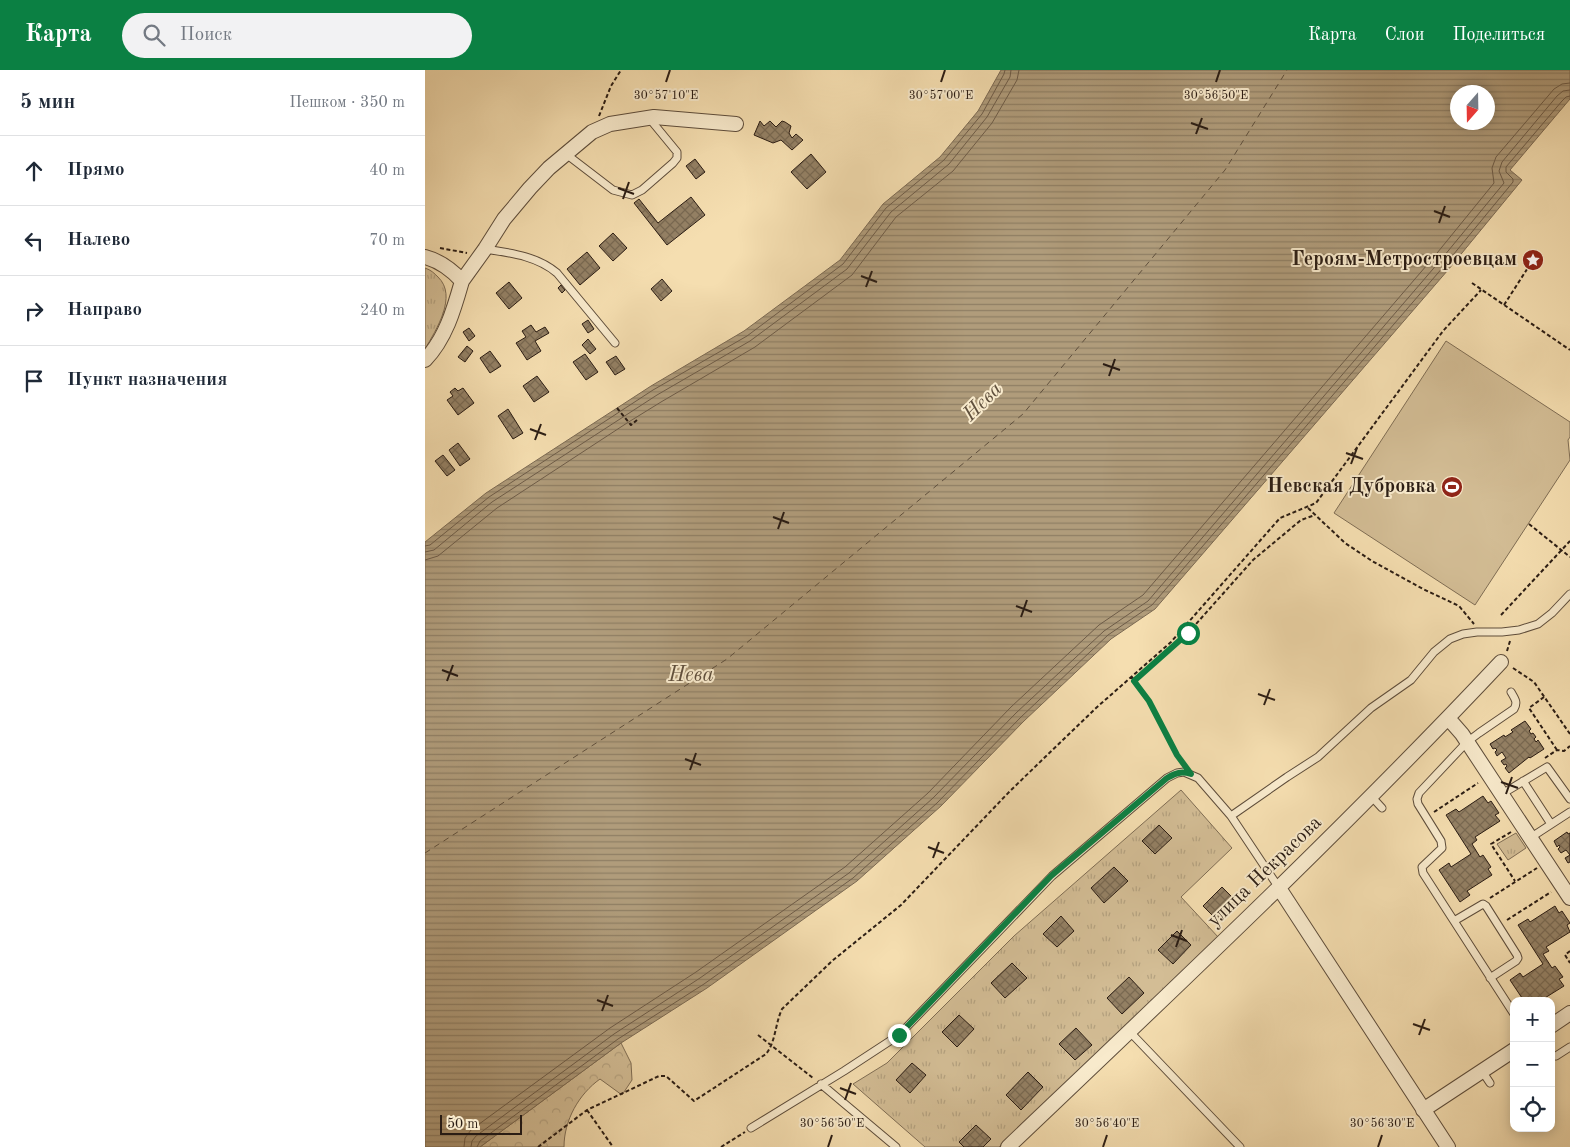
<!DOCTYPE html>
<html lang="ru">
<meta charset="utf-8">
<style>
body{margin:0;font-family:"Old Standard TT",serif;background:#f2f2f3;color:#1f2937}
.controls{position:absolute;right:15px;bottom:15px;display:grid;overflow:hidden;border-radius:10px;box-shadow:0 2px 12px #0003}
.controls button{width:45px;height:45px;display:grid;place-items:center;padding:0;border:0;border-bottom:1px solid #e0e1e3;background:#fff;color:#1f2937;font:25px sans-serif}
.compass{position:absolute;left:1025px;top:15px;width:45px;height:45px;border-radius:50%;background:#fff;box-shadow:0 2px 12px #0003;rotate:200deg}
.scale{position:absolute;left:15px;bottom:12px;width:82px;box-sizing:border-box;padding-left:5px;border:2px solid #2b1d14;border-top:0;font-size:14px;line-height:18px;white-space:nowrap;color:#2b1d14;-webkit-text-stroke:4px #f8eacc;paint-order:stroke}
.stop{position:absolute;width:15px;height:15px;margin:-11px;border:4px solid #0b8043;border-radius:50%;background:#fff}
.stop.end{background:#0b8043;border-color:#fff;box-shadow:0 1px 5px #0008}
.list{margin:0;padding:0;list-style:none}
h2{display:flex;justify-content:space-between;align-items:center;height:65px;margin:0;padding:0 20px;font-size:21px}
h2 small{font-size:16px;font-weight:400;color:#747a83}
.list li{display:grid;grid-template-columns:32px 1fr auto;gap:15px;align-items:center;box-sizing:border-box;height:70px;padding:0 20px;border-top:1px solid #e0e1e3}
.list b{display:block;font-size:19px;white-space:nowrap}
.list em{font-size:16px;font-style:normal;color:#747a83}
.icon{flex:none;width:28px;height:28px;fill:none;stroke:currentColor;stroke-width:2;stroke-linecap:round;stroke-linejoin:round}
.map{position:relative;flex:none;width:1145px;height:1077px;overflow:hidden}
header{display:flex;align-items:center;gap:30px;box-sizing:border-box;height:70px;padding:0 25px;background:#0b8043;color:#fff}
header strong{font-size:24px}
nav{display:flex;gap:28px;margin-inline-start:auto;font-size:18px}
.search{width:350px;height:45px;background:#f2f2f3;display:flex;align-items:center;gap:12px;box-sizing:border-box;padding:0 18px;border-radius:28px;color:#747a83;font-size:19px}
main{display:flex}
aside{flex:1;background:#fff}
.map>svg:first-child{display:block}
.grass{fill:url(#grass-tufts);stroke:#7f6d54}
.forest{fill:url(#forest-crowns);stroke:#7f6d54}
.pitch{fill:#d3bd95;stroke:#7f6d54}
.water{fill:url(#water-rules);stroke:#7b6952;fill-rule:evenodd}
.lines{fill:none;stroke-linecap:round;stroke-linejoin:round}
.shore{stroke:#6e5c48;stroke-width:1}
.ferry{stroke:#60503d;stroke-width:1;stroke-dasharray:6 5;stroke-linecap:butt}
.building{fill:url(#building-cross-hatch);stroke:#2b1d14}
.lane-casing{stroke:#5e4d3b;stroke-width:9}
.street-casing{stroke:#5e4d3b;stroke-width:16}
.path{stroke:#2b1d14;stroke-width:2;stroke-dasharray:4 2.5;stroke-linecap:butt}
.lane{stroke:#f8eacc;stroke-width:7}
.street{stroke:#f8eacc;stroke-width:14}
.route{stroke:#0b8043;stroke-width:6}
.ticks{fill:none;stroke:#2b1d14;stroke-width:2}
.labels{text-anchor:middle;dominant-baseline:central;stroke-width:4;stroke-linejoin:round;paint-order:stroke}
.poi-label{font-size:20px;font-weight:bold;fill:#2b1d14;stroke:#f8eacc;text-anchor:end}
.street-label{font-size:20px;fill:#2b1d14;stroke:#f8eacc}
.water-label{font-size:21px;font-style:italic;fill:#60503d;stroke:#f8eacc}
.ticks-label{font-size:12px;text-anchor:middle;fill:#2b1d14;stroke:#f8eacc;stroke-width:4;stroke-linejoin:round;paint-order:stroke}
</style>
<header>
<strong>Карта</strong>
<div class="search"><svg class="icon" aria-label="search" viewBox="0 0 24 24"><circle cx="10" cy="10" r="6"/><path d="M15 15l6 6"/></svg>Поиск</div>
<nav><a>Карта</a><a>Слои</a><a>Поделиться</a></nav>
</header>
<main>
<aside>
<h2>5 мин<small>Пешком · 350 m</small></h2>
<ul class="list">
<li><svg class="icon" aria-label="ahead" viewBox="0 0 24 24"><path d="M12 20V5M6 11l6-6 6 6"/></svg><div><b>Прямо</b></div><em>40 m</em></li>
<li><svg class="icon" aria-label="left" viewBox="0 0 24 24"><path d="M17 20v-9H6M10 6l-5 5 5 5"/></svg><div><b>Налево</b></div><em>70 m</em></li>
<li><svg class="icon" aria-label="right" viewBox="0 0 24 24"><path d="M7 20v-9h11M14 6l5 5-5 5"/></svg><div><b>Направо</b></div><em>240 m</em></li>
<li><svg class="icon" aria-label="arrive" viewBox="0 0 24 24"><path d="M6 21V4h12l-3 4 3 4H6"/></svg><div><b>Пункт назначения</b></div></li>
</ul>
</aside>
<div class="map">
<svg width="1145" height="1077" viewBox="0 0 1145 1077">
<defs>
<pattern id="grass-tufts" width="24" height="20" patternUnits="userSpaceOnUse" patternTransform="scale(1.25)"><rect width="24" height="20" fill="#d3bd95"/><path d="M3 7l-1-3M5 7V3M7 7l1-3M15 17l-1-3M17 17v-4M19 17l1-3" fill="none" stroke="#b5a280"/></pattern>
<pattern id="forest-crowns" width="20" height="18" patternUnits="userSpaceOnUse" patternTransform="scale(1.25)"><rect width="20" height="18" fill="#d3bd95"/><path d="M2 6a3 3 0 1 1 6 0M12 15a3 3 0 1 1 6 0" fill="none" stroke="#b5a280"/></pattern>
<pattern id="water-rules" width="6" height="5" patternUnits="userSpaceOnUse" patternTransform="scale(1.25)"><rect width="6" height="5" fill="#b09c7b"/><path d="M0 2.5h6" fill="none" stroke="#8f7f64"/></pattern>
<pattern id="building-cross-hatch" width="8" height="8" patternUnits="userSpaceOnUse" patternTransform="scale(1.25)"><rect width="8" height="8" fill="#948165"/><path d="M0 0l8 8M0 8l8-8" fill="none" stroke="#796952"/></pattern>
</defs>
<rect width="100%" height="100%" fill="#f5deb0"/>
<filter id="stains"><feTurbulence type="fractalNoise" baseFrequency=".004" numOctaves="4"/><feColorMatrix values="0 0 0 0 .2 0 0 0 0 .09 0 0 0 0 .02 0 0 0 .5 -.17"/></filter>
<radialGradient id="worn" r=".72"><stop offset=".6" stop-color="#630" stop-opacity="0"/><stop offset="1" stop-color="#630" stop-opacity=".3"/></radialGradient>
<path class="grass" d="M0,198c6,2 9,5 13,9 20,19 -2,53 -13,72z
M756,720l51,58 -51,49 38,41 -220,209h-74l-72,-63 34,-21 127,-127z
M1091,763l10,15 -18,12 -11,-16z"/>
<path class="forest" d="M196,973l10,20 1,17 -10,15 -22,-16c-21,15 -36,41 -36,68h-84z"/>
<path class="pitch" d="M1021,271l124,81v15l-2,3 2,20 -95,145 -141,-92z"/>
<path class="water" d="M576,0h569v29l-60,71 12,10 -74,90 -293,339 -44,30 -87,82 -83,85 -84,75 -150,107 -86,55 -141,104h-55v-605l61,-49 165,-107 93,-55 96,-71 43,-56 57,-47 38,-46zM1032,22h30v30h-30z"/>
<g class="lines">
<path class="shore" d="M0,476l5,-1 59,-48 164,-107 94,-54 96,-72 43,-56 58,-48 38,-46 22,-40 1,-4
M0,482l9,-2 58,-48 165,-107 93,-54 97,-72 44,-57 58,-48 38,-47 23,-40 1,-7
M0,490l13,-4 59,-48 130,-85 34,-21 94,-55 97,-72 44,-58 57,-46 39,-48 25,-43 2,-10
M39,1077l1,-9 6,-8 139,-102 86,-56 149,-105 83,-74 83,-86 88,-82 44,-30 290,-337 61,-75 -2,-15 4,-11 58,-68 8,-5 8,-1
M46,1077l1,-6 4,-5 138,-102 86,-56 149,-105 84,-75 83,-85 88,-82 44,-30 291,-339 65,-79 -5,-12 3,-9 55,-66 6,-5 7,-1
M52,1077l3,-6 138,-102 86,-55 149,-106 84,-75 84,-86 87,-82 44,-30 292,-339 69,-84v-3l-7,-7v-5l56,-66 4,-4 4,-1"/>
<path class="ferry" d="M0,783l302,-194 296,-245 202,-244 62,-100"/>
</g>
<path class="building" d="M335,51l4,5 6,-5 6,6 6,-6 3,1 6,4 -2,7 3,5 4,-4 7,6 -11,10 -11,-10 -8,3 -19,-8z
M386,84l15,18 -19,17 -16,-17z
M270,89l10,13 -9,7 -10,-13z
M266,127l14,18 -38,30 -33,-42 5,-4 19,24z
M188,163l14,15 -14,13 -14,-15z
M162,182l13,16 -20,17 -13,-16z
M237,209l10,12 -11,10 -10,-12z
M84,212l13,16 -13,11 -13,-16z
M136,215l4,5 -3,3 -4,-5z
M163,250l6,9 -6,4 -6,-9z
M106,255l5,7 9,-5 4,6 -14,8 6,10 -14,9 -11,-17 10,-6 -4,-6z
M44,258l6,8 -6,5 -6,-9z
M163,269l8,10 -6,5 -8,-9z
M42,276l6,5 -8,11 -7,-5z
M65,281l11,15 -11,7 -10,-15z
M160,284l13,18 -12,8 -13,-18z
M191,286l9,13 -10,6 -9,-13z
M112,306l12,16 -15,10 -11,-16z
M30,318l3,3 5,-3 11,15 -16,12 -11,-15 6,-4 -3,-4z
M83,339l15,24 -10,6 -15,-23z
M33,373l12,16 -10,7 -11,-16z
M18,385l12,15 -8,6 -12,-15z
M1100,651l6,8 -2,2 2,3 2,-1 3,4 -2,2 2,3 2,-2 6,9 -14,9 -1,-1 -20,16 -4,-5 2,-2 -1,-2 -2,1 -3,-4 5,-3 -4,-6 -5,4 -2,-4 2,-2 -2,-2 -2,1 -3,-5 14,-9 1,2 8,-5 -2,-2z
M1058,726l5,7 3,-2 8,12 -4,2 5,6 -25,16 2,3 -5,4 8,13 3,-2 8,12 -3,2 4,6 -25,16 3,4 -10,7 -21,-32 10,-7 2,4 20,-13 -25,-39 10,-6 3,3z
M734,755l13,13 -17,16 -13,-13z
M1142,762l1,2 2,-1v29l-2,1 -3,-5 5,-3 -4,-5 -5,3 -3,-4 2,-2 -1,-2 -2,2 -3,-6z
M689,797l14,14 -24,22 -13,-15z
M797,817l15,15 -19,19 -15,-15z
M1130,836l4,7 3,-2 8,12 -3,2 3,7 -24,15 3,4 -6,3 9,14 3,-2 8,11 -4,2 5,7 -24,15h-16l-14,-21 10,-7 3,4 20,-13 -25,-39 10,-6 2,3z
M636,846l13,15 -17,16 -14,-13z
M752,861l14,14 -18,19 -15,-14z
M587,893l15,15 -22,20 -14,-15z
M704,907l15,16 -22,21 -15,-16z
M534,945l15,14 -17,18 -15,-15z
M651,958l16,17 -17,15 -16,-16z
M487,993l14,12 -16,18 -14,-13z
M603,1002l15,15 -22,23 -15,-15z
M551,1055l15,14 -8,8h-19l-5,-5z"/>
<g class="lines">
<g class="lane-casing">
<path id="lane" d="M141,84l47,36 19,5 10,-5 31,-27 4,-5v-6l-28,-34
M60,179c26,4 52,7 72,24l58,70
M1086,622c4,7 7,10 3,17l-35,24 -12,9 -48,51 -2,6 1,5 23,37 1,7 -20,19 1,6 91,141
M1098,711l28,43
M1077,724l45,-27 23,32
M946,726l11,12
M806,746l56,-39 31,-20 53,-49 40,-28 23,-28 16,-13 13,-5 14,-2h25l17,-2 19,-6 14,-11 18,-19
M1105,768l40,-26
M1029,851l29,-17 3,2 31,49 1,3 -2,3 -26,17
M705,962l110,115
M1131,986l14,-9
M1057,1001l8,12
M396,1014l75,63
M326,1058l93,-57 55,-36 153,-159 115,-98 10,-5 7,-1 14,6 33,38 48,72"/>
</g>
<g class="street-casing">
<path id="street" d="M0,187c15,4 26,12 37,24 -8,28 -16,57 -37,79
M37,211l23,-32 19,-30 26,-31 19,-20 43,-36 18,-8 44,-7 82,7
M1023,648l14,16 108,164
M854,818l169,259
M1126,956l19,-13
M998,1040l91,-60
M583,1077c167,-159 335,-317 493,-485"/>
</g>
<path class="path" d="M174,46l12,-30 10,-16
M15,178l27,5
M1047,213l98,67
M1079,235l27,-42
M192,338l14,17 6,-5
M883,438l37,35 27,18 51,28 36,17 15,18
M1104,454l41,33
M1076,545l69,-74
M1082,581l3,-10
M1088,598l21,14 36,52
M707,607c10,14 21,28 28,43 8,15 12,30 23,43
M709,611l54,-48 65,-73 48,-40 14,-5
M1119,627l-15,11 28,42
M1120,688l12,-8 7,1 6,-5
M1009,742l44,-29
M1086,762l-20,12 24,37
M1065,828l47,-30
M1082,850l44,-28
M1145,881l-5,4 5,8
M333,965l55,43
M162,1040l26,37
M113,1077l49,-37 72,-34h7l28,25 72,-47c10,-13 9,-30 16,-45l50,-48 69,-56 109,-114 86,-83 75,-66 109,-124 36,-15 127,-172 38,-41
M296,1077l24,-15"/>
<use href="#lane" class="lane"/>
<use href="#street" class="street"/>
</g>
<g class="lines">
<path class="route" d="M474,965l152,-159 116,-98c9,-5 14,-7 24,-4l-14,-19 -28,-54 -15,-20 54,-48"/>
</g>
<path class="ticks" d="M241,12l4,-12M516,12l4,-12M791,12l4,-12M766,53l17,6M771,64l6,-16M193,118l16,6M198,129l6,-17M1009,141l16,6M1014,153l6,-17M436,206l16,6M441,217l6,-16M678,294l17,6M684,306l6,-17M105,359l16,6M110,370l6,-16M921,383l17,6M926,394l6,-16M348,447l16,6M353,459l6,-17M591,536l16,6M596,547l6,-17M17,600l16,6M22,611l6,-16M833,624l17,6M839,635l6,-16M260,689l16,6M265,700l6,-17M1076,712l17,6M1081,724l6,-17M503,777l16,6M508,788l6,-16M746,865l16,6M751,877l6,-17M172,930l16,6M177,941l6,-16M988,954l17,6M994,965l6,-16M415,1018l16,6M420,1030l6,-17M403,1077l4,-12M678,1077l4,-12M953,1077l4,-12"/>
<defs>
<g id="sight-disc" transform="scale(1.125)"><circle r="9.5" fill="#8f2418" stroke="#f8eacc"/><path d="M0-6L1.8-2.2L6-1.7L2.9 1.2L3.7 5.4L0 3.3L-3.7 5.4L-2.9 1.2L-6-1.7L-1.8-2.2Z" fill="#fff"/></g>
<g id="stadium-disc" transform="scale(1.125)"><circle r="9.5" fill="#8f2418" stroke="#f8eacc"/><path d="M0-5a6.5 5 0 1 0 0 10a6.5 5 0 1 0 0-10ZM-3.5-1.8h7v3.6h-7Z" fill="#fff"/></g>
</defs>
<g fill-rule="evenodd">
<use href="#sight-disc" x="1108" y="190"/>
<use href="#stadium-disc" x="1027" y="417"/>
</g>
<g class="labels">
<g class="poi-label">
<text x="1092" y="190">Героям-Метростроевцам</text>
<text x="1011" y="417">Невская Дубровка</text>
</g>
<g class="street-label">
<text transform="translate(840 802) rotate(-44)">улица Некрасова</text>
</g>
<g class="water-label">
<text transform="translate(558 332) rotate(-45)">Нева</text>
<text x="266" y="605">Нева</text>
</g>
</g>
<g class="ticks-label">
<text x="241" y="29">30°57'10"E</text>
<text x="516" y="29">30°57'00"E</text>
<text x="791" y="29">30°56'50"E</text>
<text x="407" y="1057">30°56'50"E</text>
<text x="682" y="1057">30°56'40"E</text>
<text x="957" y="1057">30°56'30"E</text>
</g>
<rect width="100%" height="100%" filter="url(#stains)"/>
<rect width="100%" height="100%" fill="url(#worn)"/>
</svg>
<div class="controls">
<button>+</button>
<button>−</button>
<button><svg class="icon" aria-label="locate" viewBox="0 0 24 24"><circle cx="12" cy="12" r="6"/><path d="M12 2v4M12 18v4M2 12h4M18 12h4"/></svg></button>
</div>
<svg class="compass" viewBox="-18 -18 36 36"><path d="M0-13l5 13h-10z" fill="#e53935"/><path d="M0 13l5-13h-10z" fill="#747a83"/></svg>
<div class="scale">50 m</div>
<div class="stop" style="left:763px;top:563px"></div>
<div class="stop end" style="left:474px;top:965px"></div>
</div>
</main>
